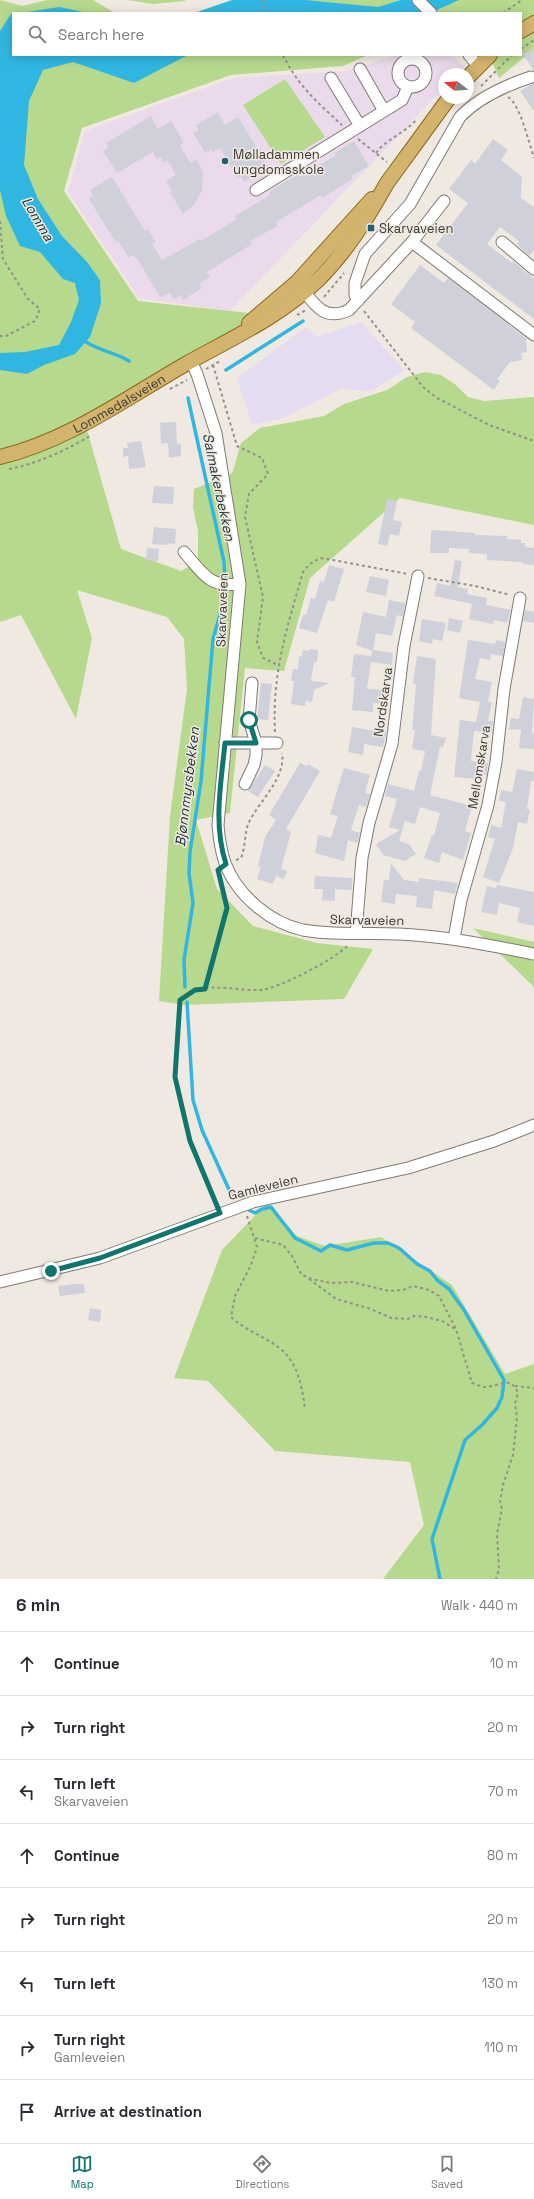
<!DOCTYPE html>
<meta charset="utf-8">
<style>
body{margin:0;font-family:"Space Grotesk",sans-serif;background:#f7f7f7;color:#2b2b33}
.compass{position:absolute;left:438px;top:68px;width:36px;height:36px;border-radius:50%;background:#fff;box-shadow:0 2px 10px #0003;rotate:287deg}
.stop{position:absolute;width:12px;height:12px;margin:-9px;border:3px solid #0f766e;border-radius:50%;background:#fff}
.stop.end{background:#0f766e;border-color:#fff;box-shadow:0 1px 4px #0008}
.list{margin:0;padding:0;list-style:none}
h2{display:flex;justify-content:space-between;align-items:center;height:52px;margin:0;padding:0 16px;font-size:17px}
h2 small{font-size:13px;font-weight:400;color:#7c7c81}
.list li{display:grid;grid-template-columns:26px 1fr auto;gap:12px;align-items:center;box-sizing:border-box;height:64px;padding:0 16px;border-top:1px solid #e1e1e2}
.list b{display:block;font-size:15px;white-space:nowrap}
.list p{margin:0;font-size:13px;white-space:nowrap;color:#7c7c81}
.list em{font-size:13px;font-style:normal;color:#7c7c81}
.icon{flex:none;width:22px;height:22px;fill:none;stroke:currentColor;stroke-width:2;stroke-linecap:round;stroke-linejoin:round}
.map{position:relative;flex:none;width:534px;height:1579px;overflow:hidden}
.search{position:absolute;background:#fff;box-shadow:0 2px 10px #0003;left:12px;right:12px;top:12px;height:44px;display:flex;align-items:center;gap:10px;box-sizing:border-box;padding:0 14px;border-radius:0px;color:#7c7c81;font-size:15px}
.sheet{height:564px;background:#fff}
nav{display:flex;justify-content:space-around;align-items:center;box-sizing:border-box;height:56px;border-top:1px solid #e1e1e2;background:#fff;font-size:11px;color:#7c7c81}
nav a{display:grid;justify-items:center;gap:2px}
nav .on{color:#0f766e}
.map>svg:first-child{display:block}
.industrial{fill:#e5dcf1}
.education{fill:#ebdaeb}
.green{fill:#b6d98d}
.water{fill:#30b7e1}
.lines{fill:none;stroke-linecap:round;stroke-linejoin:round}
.stream{stroke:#30b7e1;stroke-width:3.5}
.building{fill:#d0d0da}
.minor-casing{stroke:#807973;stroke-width:13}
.major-casing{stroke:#8a681b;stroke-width:16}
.path{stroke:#94908b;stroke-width:2;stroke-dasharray:3 3;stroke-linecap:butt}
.minor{stroke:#fff;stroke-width:11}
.major{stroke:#d3b46d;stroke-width:14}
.major-bridge-casing{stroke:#8a681b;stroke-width:16;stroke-linecap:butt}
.major-bridge{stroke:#d3b46d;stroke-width:14}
.route{stroke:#0f766e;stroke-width:5}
.poi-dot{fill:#1e6174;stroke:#f0e9e1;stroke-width:1.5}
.labels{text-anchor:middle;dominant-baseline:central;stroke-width:3;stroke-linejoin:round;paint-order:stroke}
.poi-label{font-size:13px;fill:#3b3836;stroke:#f0e9e1;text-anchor:start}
.street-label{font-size:13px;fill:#3b3836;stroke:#f0e9e1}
.water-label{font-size:14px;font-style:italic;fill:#1b3139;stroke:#f0e9e1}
</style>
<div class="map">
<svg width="534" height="1579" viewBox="0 0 534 1579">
<rect width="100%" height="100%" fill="#f0e9e1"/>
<path class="industrial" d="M361,322l43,48 -32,21 -31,-2 -58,29 -31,7 -15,-47 69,-51 10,10z"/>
<path class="education" d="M397,55h54l13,11 -7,8h-13v14l-214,223 -91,-13 -71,-106 17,-61 148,-53 112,-7z"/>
<path class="green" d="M0,0l22,6 25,-6h46l22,13h-102v42h355l-25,11 -112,9 -149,53 -18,63 74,110 121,13 -64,45 -110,64 36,126 60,22 17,-10v-30l-5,-23 1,-19 15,-6 16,-3 8,-9 8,-28 19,-15 64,-12 20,-12 43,-14 20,-13 18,-5 16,3 15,10 12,12 16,4 50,-4v128l-134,-27 -90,80 -26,93 -39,-3 -15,145 -34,7 21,69 36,37 64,17 56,6 -29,50 -161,6 -24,-4 11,-185 17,-127 -3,-50 -17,-22 -90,-27 15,48 -16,81 -55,-104 -21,7z
M128,0h57v1l-32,3z
M288,0h246v49l-35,29 -10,-23h32v-42h-302z
M285,79l40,58 -44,27 -38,-59z
M473,928l61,14v45z
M267,1203l30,33 28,10 56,-9 71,48 53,89 29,-10v215h-151l41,-54 -14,-63 -135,-11 -67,-70 -34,-3 48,-128z"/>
<path class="water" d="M232,0h73l73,7 23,-7h58l-29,13h-236z
M59,7l29,6h-68z
M11,14h2v41h175l-54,28 -61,-21 -30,8 -14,31 -5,64 14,34 24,37 25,26 13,18 1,23 -11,34 -15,17 -31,11 -17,9 -27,-4v-17l25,-1 34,-7 12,-23 8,-22 -4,-17 -12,-4 -23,-27 -20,-6 -14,-30 -6,-26v-159z"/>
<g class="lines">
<path class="stream" d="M82,339c14,12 32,12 47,22
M226,370l77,-49
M188,398l36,164 1,18
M185,987l-1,-27 9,-57 -4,-30 1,-21 11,-71 12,-142 14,-49
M187,1002l6,98 9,30 29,64
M249,1210l6,3 7,-4 9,-2 24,31 26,13 9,-6 17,5 27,-7h14l11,5 18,16 13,7 7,9 12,9 15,21 40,70 -2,17 -5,11 -15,17 -17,15 -33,99 8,40"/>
</g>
<path class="building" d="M534,48v23l-11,-17z
M534,83v28l-14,-20z
M218,112l7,13 13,-8 27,44 -4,3 3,6 -20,12 -3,-6 -3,2 -18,-30 -8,4 -1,-3 -6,4 -12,-20 6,-3 -3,-5z
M151,116l7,13 13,-8 13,22 -4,2 10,18 7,-4 6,15 -1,16 -7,14 -12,10 -13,-22 2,-1 -6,-10 10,-6 -9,-15 -3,3 -4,-6 -3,2 -4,-7 -36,21 -14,-22 6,-3 -3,-5z
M493,139l15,11 -7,10 21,17 -1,21 13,9v43l-5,6 -12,-12 2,-3 -19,-14 -13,17 25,19 1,-2 21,18v40l-98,-74 32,-42 -19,-14 22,-29 4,4z
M354,141l15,25 -18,10 2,3 -31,19 -1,-3 -45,27 2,4 -28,15 2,3 -45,28 3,5 -11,7 3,4 -19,12 -2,-5 -7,5 -4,-7 -10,4 -22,-37 -5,-5 -4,3 -11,-17 -2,2 -27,-44 4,-3 -3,-6 22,-13 33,54 3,-2 8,13 -4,2 10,16 38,-21 1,2 36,-22 -2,-3 35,-21 -1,-3 29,-18 2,3 36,-22 -2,-2z
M420,265l24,18 4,-5 79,61 -1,2 1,11 -6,1 1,7 -12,2 -13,17 3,2 -6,9 -83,-62 4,-6 -24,-18z
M176,422l1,22h4v12l-12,2 -1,-15 -7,1 -1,-21z
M141,441l5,26 -17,2 -1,-13 -5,1v-9h5l-1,-5z
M154,486l20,1 -1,17 -21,-1z
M387,499l10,2 -4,19 9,2 -3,14 -9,-2 -3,12 -9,-2z
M154,527l22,2 -1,15 -8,-1v2l-15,-1z
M433,530l42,3v2l32,1v3l14,1v3h4v4l9,1v17l-11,-1v-2l-36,-2v-6l-18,-1v-4l-20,-1v5h-19l1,-22z
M147,548l12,1 -1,12 -12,-1z
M455,560l7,1 -4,26 10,2 -1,5 20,4 -1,7 25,5 -4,13 -13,-3 -1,4 -24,-5 3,-15 -38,-8 3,-13 13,3z
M329,565l15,4 -10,33 -6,-2 -11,33 -18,-5 4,-13h3l5,-17 4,1 5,-18 4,1z
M370,576l19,4 -3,16 -20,-4z
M389,600l16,3 -2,14 -6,-2 -5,21 -16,-3 -3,18 -17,-6 7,-33 23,5z
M525,610l9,2v11l-11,-2z
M449,618l14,3 -3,12 -13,-3z
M422,619l24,4 -4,18 -9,-2 -1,5 -13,-3z
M468,640l27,4 1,-4 9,2 -2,14 -12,-2 -1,6 -10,-2 -5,21 17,3 -4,20h4l-4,19h5l-1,12 -18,-2 -3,30 17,2 -1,12 -8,-1 -3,2v3l-22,-2 6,-57 16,2 4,-20 -21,-4z
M309,649l8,1 1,2 -1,10h-3l-3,19 18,2 -15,7 -2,12 -6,-1 -1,5 -14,-2 3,-23h-3l2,-12h5l1,-13 3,1 1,-7 6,1z
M373,650l20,3 -1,12 -21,-3 -4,27 21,1 -1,14 -14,-1v9l-21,-2 3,-33h-4l3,-23 17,2z
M417,656l19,3 -5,76 15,3 -3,9h-3l-10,48 42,11 -7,25 6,2 -8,27 -21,-8 -3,11 -15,-5 8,-23 2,1 6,-23 -20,-6 -5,17 -10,-3 -6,20 10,3 7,10 -11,7 -22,-6 -7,-11 24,-14 -11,-3 8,-28 -12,-3 3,-12 26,7 5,-20h2l4,-20 -13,-2 3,-19h-3l4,-46 -3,-1z
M261,683l11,1 -4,36 -11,-1z
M523,697l11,2 -2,34 2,1v15l-15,-1 2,-18 -12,-1 2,-11 8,1z
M352,727l34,6 -3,14 -19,-3 -1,11 -15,-3z
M300,763l7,3 1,-2 12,7 -34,58 5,3 -10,37 6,2 -3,8 -8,-3 -3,8 -16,-5 4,-12 -3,-1 7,-29 11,-17 -7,-5z
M265,765l10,6 -17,26 -10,-6z
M344,768l26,7 -5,18 5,1 -4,13 -7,-2 -8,25 9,3 -2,8v2l-10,-3 -4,21 -29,-8 3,-18 13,3 7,-22 -8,-2z
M517,769l17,3v9h-3l-4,28 3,1 -3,14 -9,-2 -5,26 -14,35 -16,-6 12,-38 -7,-2 3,-12 10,3 5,-26 -7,-1 2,-11 11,2z
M391,863l13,17 15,2v-4l39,5 -3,11 -21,-4 -2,19 -16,-2 1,-11 -21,-2 -1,10 -14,-2 3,-22h5z
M315,876l37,2v12l-17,-1v12l-13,-1 1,-11h-9z
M497,885l37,7v34l-17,-4 3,-14 -21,-5 -2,12 -16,-3 6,-26 9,2z
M76,1284h8l1,9 -25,3 -2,-10z
M90,1308l11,2 -1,12 -12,-2z"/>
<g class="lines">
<g class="minor-casing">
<path id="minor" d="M418,0l13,13
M469,55l9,11
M398 73a14 14 0 1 1 28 0a14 14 0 1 1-28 0Z
M360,69l24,42
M331,78l29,48
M256,190l146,-90 6,-13
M412,242l122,93
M502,242l32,27
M300,286c14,18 24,36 49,24l63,-68 32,-41
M358,301l-3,-6v-12l10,-29 45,-50 50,-87c18,-19 47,-32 71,-40
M191,361l6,13 19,59 24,151 -22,241c1,13 3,26 7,38 12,32 45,60 78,67 32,6 64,2 96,4 46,2 90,11 135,20
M184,552c19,21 24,36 56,32
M225,743h52
M245,784l9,-19 2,-10v-12l-7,-23 3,-37
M356,933l6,-75 7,-35 23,-79 12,-98 14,-70
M454,939l7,-39 27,-95 8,-43 8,-73 16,-91
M0,1282l100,-24 153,-56 155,-34 86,-27 40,-16"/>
</g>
<g class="major-casing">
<g id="major">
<path d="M521,31l13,-8"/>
<path d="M468,77l22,-22"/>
<path d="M406,157l43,-59"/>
<path d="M249,323l48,-41 75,-83"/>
<path id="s1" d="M0,457c67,-16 125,-58 184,-92 46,-26 96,-48 135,-86 28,-28 49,-62 68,-96"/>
</g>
</g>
<path class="path" d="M263,0l4,13
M503,13l19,-13
M521,49l13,-9
M283,55c14,30 36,49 59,70
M481,86l31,-31
M508,97c12,7 21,46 26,61
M358,139l29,23
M376,153c10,-14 28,-19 40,-33
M0,221l3,38 25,40 12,10 -5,12 -29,15h-6
M324,297l20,-24
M364,311l59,76 14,11 52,27 45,16
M297,315l9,-5
M213,365l24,81 25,12 6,16 -19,20 -4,23 18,80 -6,45 6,16 15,7
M206,369l14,-8
M170,389l17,-9
M9,469c28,-5 57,-19 81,-33
M428,578l47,8 35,9
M275,732c-3,-60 12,-104 28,-160 6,-8 10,-11 19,-14l86,16
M236,860l5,-2c5,-12 3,-25 8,-36 11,-22 37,-44 33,-69
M205,989l22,-81 -6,-26
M217,1204l-27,-63 -15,-64 5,-77c5,-3 10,-8 16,-10 19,-6 43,1 64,0 18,-1 78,-32 89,-46
M247,1216l10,31 -6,18 -16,31 -4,21c14,13 32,19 47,30 20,14 24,40 27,62
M255,1238l28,7 9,11 9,18 10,5 20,4 21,-1 37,9 14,-1 10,-4 16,4 10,6 17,33 16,54c4,1 9,4 13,4 14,0 25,-13 33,6l-3,11 2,13 -4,38 -10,30 -3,17 2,7 -5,25 2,35 -3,10
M309,1279l27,20 35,10 20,9 17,1 6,-3 12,1 16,4 13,8
M515,1386l19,2"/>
<use href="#minor" class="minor"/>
<use href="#major" class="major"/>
<g class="major-bridge-casing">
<path id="major-bridge" d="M387,183l19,-26"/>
</g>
<use href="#major-bridge" class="major-bridge"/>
</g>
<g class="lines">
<path class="route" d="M51,1271l49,-13 120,-45 -30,-72 -15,-64 5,-77 15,-10 10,-1 22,-81 -9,-38 8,-6c-13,-40 -5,-80 -1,-121h31l-7,-23"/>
</g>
<g class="poi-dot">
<circle cx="225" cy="161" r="4"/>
<rect x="367" y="224" width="8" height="8" rx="2"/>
</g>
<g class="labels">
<g class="poi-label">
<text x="233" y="154">Mølladammen<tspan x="233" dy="15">ungdomsskole</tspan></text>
<text x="379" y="228">Skarvaveien</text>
</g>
<g class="street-label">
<text stroke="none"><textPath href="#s1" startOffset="131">Lommedalsveien</textPath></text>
<text transform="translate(222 610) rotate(-88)">Skarvaveien</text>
<text transform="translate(383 702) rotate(-82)">Nordskarva</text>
<text transform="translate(479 767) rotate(-81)">Mellomskarva</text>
<text transform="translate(367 920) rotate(1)">Skarvaveien</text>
<text transform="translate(263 1187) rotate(-14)">Gamleveien</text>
</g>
<g class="water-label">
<text transform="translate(38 219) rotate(59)">Lomma</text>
<text transform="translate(219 487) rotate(78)">Salmakerbekken</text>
<text transform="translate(187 787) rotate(-83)">Bjønnmyrsbekken</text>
</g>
</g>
</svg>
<svg class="compass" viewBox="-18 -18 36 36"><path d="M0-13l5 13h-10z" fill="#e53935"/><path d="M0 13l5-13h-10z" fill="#7c7c81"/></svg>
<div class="stop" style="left:249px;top:720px"></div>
<div class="stop end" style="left:51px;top:1271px"></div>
<div class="search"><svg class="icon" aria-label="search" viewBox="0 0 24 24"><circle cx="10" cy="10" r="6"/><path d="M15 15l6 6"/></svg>Search here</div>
</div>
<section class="sheet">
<h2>6 min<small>Walk · 440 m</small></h2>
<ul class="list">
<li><svg class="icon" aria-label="ahead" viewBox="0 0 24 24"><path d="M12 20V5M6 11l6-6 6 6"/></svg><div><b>Continue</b></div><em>10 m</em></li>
<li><svg class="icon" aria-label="right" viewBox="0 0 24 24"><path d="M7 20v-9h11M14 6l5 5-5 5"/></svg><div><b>Turn right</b></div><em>20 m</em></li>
<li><svg class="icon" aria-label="left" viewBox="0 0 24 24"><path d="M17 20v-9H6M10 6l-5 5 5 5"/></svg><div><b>Turn left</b><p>Skarvaveien</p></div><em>70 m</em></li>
<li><svg class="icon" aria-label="ahead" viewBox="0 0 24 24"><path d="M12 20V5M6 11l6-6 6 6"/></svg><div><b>Continue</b></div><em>80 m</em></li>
<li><svg class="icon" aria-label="right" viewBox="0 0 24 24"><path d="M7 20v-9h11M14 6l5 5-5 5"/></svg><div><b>Turn right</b></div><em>20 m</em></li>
<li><svg class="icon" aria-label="left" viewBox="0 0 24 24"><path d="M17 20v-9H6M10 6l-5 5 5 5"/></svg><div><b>Turn left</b></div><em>130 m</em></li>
<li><svg class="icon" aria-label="right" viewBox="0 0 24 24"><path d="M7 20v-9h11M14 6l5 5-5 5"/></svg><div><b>Turn right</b><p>Gamleveien</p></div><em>110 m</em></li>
<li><svg class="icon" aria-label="arrive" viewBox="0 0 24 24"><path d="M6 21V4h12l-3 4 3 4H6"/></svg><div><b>Arrive at destination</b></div></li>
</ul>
</section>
<nav>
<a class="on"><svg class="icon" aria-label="map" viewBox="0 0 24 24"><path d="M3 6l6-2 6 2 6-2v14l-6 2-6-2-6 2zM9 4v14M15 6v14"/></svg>Map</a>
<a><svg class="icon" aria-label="directions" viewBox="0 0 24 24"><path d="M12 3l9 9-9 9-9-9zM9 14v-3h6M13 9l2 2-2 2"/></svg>Directions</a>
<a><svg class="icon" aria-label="saved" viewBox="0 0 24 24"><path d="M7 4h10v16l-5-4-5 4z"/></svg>Saved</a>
</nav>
